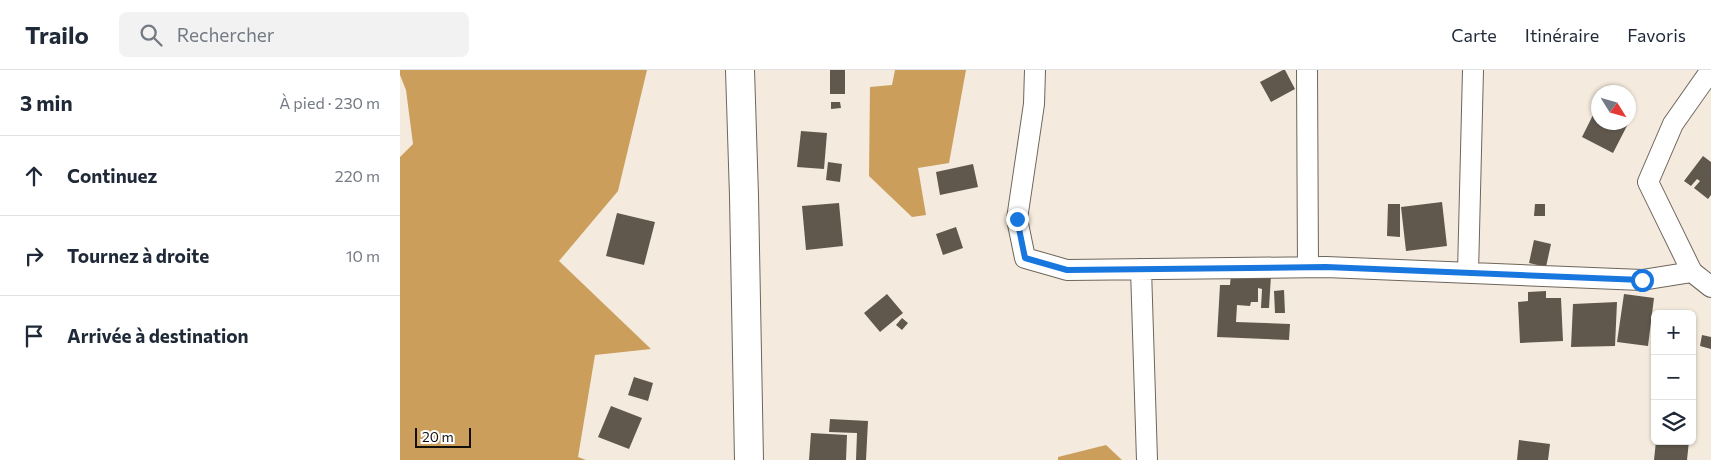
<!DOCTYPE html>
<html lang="fr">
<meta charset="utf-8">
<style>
body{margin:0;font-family:Commissioner,sans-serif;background:#f2f2f3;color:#1f2937}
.controls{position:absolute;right:15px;bottom:15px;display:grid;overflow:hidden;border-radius:8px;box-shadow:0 1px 4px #0004}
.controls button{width:45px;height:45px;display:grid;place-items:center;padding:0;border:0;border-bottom:1px solid #e0e1e3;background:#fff;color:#1f2937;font:25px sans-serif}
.compass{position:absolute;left:1191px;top:15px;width:45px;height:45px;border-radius:50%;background:#fff;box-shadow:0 1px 4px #0004;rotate:127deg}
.scale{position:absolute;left:15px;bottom:12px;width:56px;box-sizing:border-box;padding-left:5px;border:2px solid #13100c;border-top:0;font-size:14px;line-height:18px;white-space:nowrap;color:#13100c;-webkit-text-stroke:4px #fff;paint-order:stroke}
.stop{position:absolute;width:15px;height:15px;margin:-11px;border:4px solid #1876df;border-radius:50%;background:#fff}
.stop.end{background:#1876df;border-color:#fff;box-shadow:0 1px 5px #0008}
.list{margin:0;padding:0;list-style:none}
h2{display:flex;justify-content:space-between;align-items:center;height:65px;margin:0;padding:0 20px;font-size:21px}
h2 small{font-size:16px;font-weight:400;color:#747a83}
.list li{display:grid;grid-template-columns:32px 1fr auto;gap:15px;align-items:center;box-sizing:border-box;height:80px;padding:0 20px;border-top:1px solid #e0e1e3}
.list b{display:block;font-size:19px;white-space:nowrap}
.list em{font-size:16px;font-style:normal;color:#747a83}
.icon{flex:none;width:28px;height:28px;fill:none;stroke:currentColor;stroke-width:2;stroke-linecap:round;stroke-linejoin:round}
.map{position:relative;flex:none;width:1311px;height:390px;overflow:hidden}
header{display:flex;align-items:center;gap:30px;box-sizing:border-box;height:70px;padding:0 25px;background:#fff;border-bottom:1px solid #e0e1e3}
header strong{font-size:24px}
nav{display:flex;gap:28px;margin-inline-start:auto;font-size:18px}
.search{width:350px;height:45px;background:#f2f2f3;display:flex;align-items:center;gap:12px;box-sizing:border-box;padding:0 18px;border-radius:8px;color:#747a83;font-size:19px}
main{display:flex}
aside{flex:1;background:#fff}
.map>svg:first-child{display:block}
.forest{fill:#cb9e5c}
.building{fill:#60584d}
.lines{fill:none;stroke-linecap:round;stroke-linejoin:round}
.street-casing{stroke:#6e665b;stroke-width:22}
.secondary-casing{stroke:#6e665b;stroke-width:30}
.street{stroke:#fff;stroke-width:20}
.secondary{stroke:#fff;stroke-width:28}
.route{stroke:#1876df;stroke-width:6}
</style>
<header>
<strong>Trailo</strong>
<div class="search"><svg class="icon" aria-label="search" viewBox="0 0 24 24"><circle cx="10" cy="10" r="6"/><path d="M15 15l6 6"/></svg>Rechercher</div>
<nav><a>Carte</a><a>Itinéraire</a><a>Favoris</a></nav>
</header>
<main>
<aside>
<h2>3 min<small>À pied · 230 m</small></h2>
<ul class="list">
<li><svg class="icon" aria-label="ahead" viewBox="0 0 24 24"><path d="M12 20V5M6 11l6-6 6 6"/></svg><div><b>Continuez</b></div><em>220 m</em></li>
<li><svg class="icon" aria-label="right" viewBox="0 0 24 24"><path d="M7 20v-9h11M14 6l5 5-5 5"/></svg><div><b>Tournez à droite</b></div><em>10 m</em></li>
<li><svg class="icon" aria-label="arrive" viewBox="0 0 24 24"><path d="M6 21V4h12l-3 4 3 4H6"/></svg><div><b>Arrivée à destination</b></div></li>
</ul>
</aside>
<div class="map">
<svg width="1311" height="390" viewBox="0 0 1311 390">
<rect width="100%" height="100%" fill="#f4eadd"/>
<path class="forest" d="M0,0h247l-29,121 -59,70 92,88 -56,6 -17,102 8,3h-186v-303l13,-13 -7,-54 -6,-15z
M495,0h71l-17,93 -31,5 8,47 -14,2 -43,-41 1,-89 22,-2z
M706,375l16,15h-64v-3z"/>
<path class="building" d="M430,0h15v24h-15z
M883,0h2l10,19 -24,13 -11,-20z
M431,32h9l1,6 -10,1z
M1198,35v17h30v-5l3,1 -18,35 -31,-16z
M401,61l26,2 -3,36 -27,-2z
M1303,86l8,6v33l-3,4 -14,-11 6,-7 -3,-2 -6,7 -7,-5z
M428,92l14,2 -2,18 -14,-2z
M573,94l5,23 -38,8 -4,-23z
M1042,132l5,44 -41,5 -5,-44z
M439,133l4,43 -37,4 -4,-44z
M988,134h12v33l-13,-1z
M1135,134h10v12h-11z
M217,143l38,9 -11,43 -38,-9z
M556,157l7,21 -20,7 -7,-21z
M1134,170l17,4 -5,23 -17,-4z
M831,203l40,2 -2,33h-8l1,-19 -4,-1v14h-7l-1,4 -13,-1 -1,17 54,2 -1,16 -72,-3 3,-52h10z
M884,220l1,23h-10l-1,-22z
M1146,221v7h15l2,43 -43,2 -2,-41 10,-1v-9z
M487,224l16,19 -23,19 -16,-19z
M1224,224l30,4 -6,48 -31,-4z
M1217,232l-2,44 -44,1 2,-43z
M502,248l6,5 -6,7 -6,-5z
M1302,265l9,2v12l-11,-3z
M234,307l19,6 -5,18 -20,-6z
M211,336l31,12 -13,31 -31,-12z
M430,349l38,2 -2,39h-10l1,-27 -28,-1z
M411,363l36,2 -1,25h-37z
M1119,370l31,4 -2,16h-31z
M1256,371h33l-2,19h-33z"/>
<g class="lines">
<g class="street-casing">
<path id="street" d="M635,0l-1,34 -17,115 8,39 42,12 259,-3 316,13 50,-8
M907,0l1,197
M1311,0l-38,54 -25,58 44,90 19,15
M741,199l6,191
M1068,203l5,-203"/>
</g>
<g class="secondary-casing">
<path id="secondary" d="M340,0l4,126 5,264"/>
</g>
<use href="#street" class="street"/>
<use href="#secondary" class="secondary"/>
</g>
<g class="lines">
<path class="route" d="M617,149l8,39 42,12 259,-3 316,13"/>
</g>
</svg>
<div class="controls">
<button>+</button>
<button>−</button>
<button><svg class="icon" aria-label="layers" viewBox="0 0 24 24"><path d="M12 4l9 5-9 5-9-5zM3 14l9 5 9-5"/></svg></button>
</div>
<svg class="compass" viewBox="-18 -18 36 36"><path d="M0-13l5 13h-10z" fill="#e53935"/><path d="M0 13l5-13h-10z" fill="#747a83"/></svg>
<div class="scale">20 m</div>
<div class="stop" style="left:1242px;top:210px"></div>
<div class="stop end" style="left:617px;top:149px"></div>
</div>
</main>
